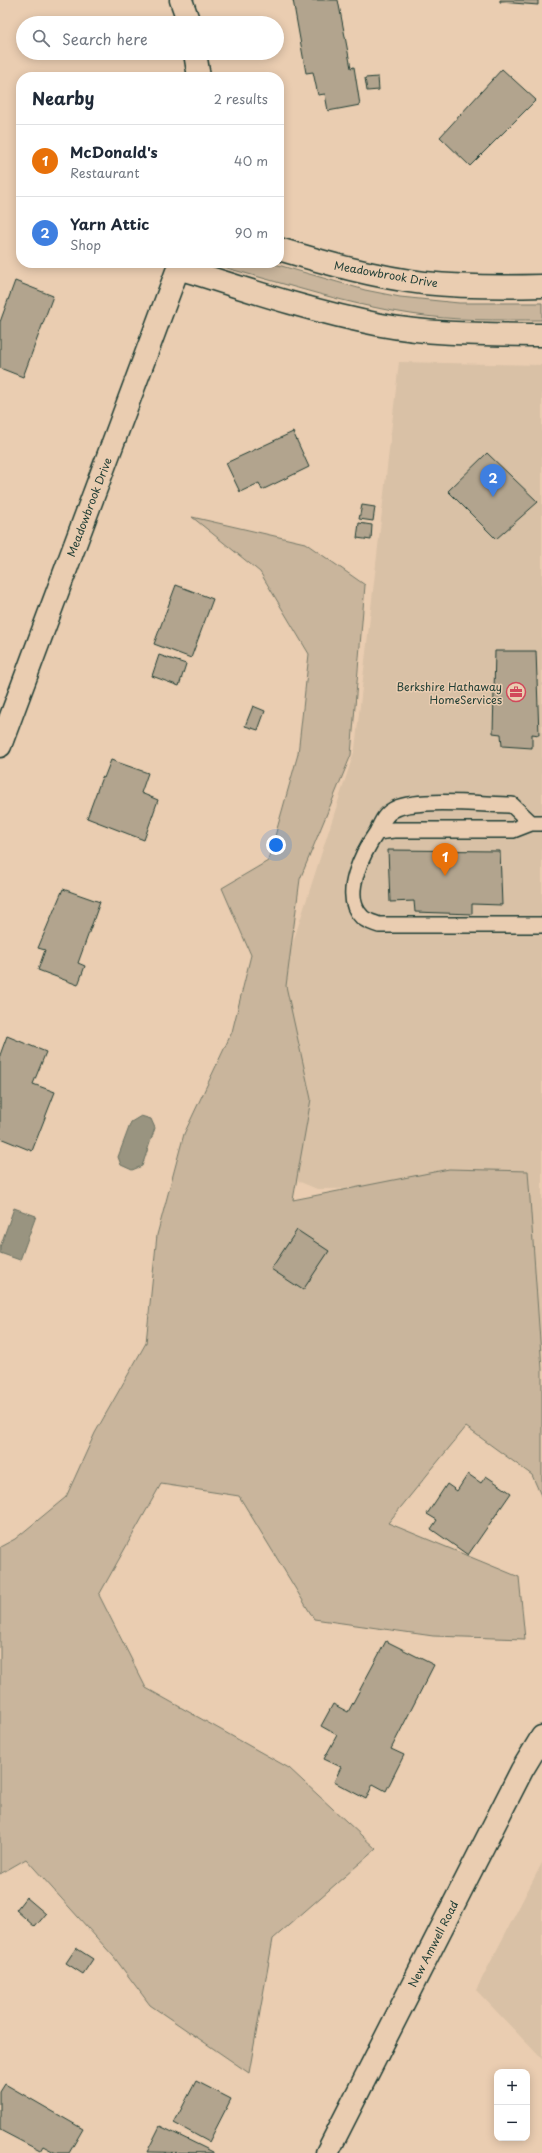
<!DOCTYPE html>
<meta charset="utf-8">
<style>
body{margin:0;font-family:"Playpen Sans",sans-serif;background:#f6f6f7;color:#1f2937}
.controls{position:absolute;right:12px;bottom:12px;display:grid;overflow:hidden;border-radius:8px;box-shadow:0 2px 10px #0003}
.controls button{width:36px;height:36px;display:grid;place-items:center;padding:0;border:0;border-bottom:1px solid #e0e1e3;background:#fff;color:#1f2937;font:20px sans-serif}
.you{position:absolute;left:276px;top:845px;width:14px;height:14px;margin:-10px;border:3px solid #fff;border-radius:50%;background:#1a73e8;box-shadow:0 0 0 6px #1a73e833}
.badge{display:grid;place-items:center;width:26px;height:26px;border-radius:50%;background:#1a73e8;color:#fff;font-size:13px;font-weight:700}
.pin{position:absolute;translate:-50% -33px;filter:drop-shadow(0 1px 2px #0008)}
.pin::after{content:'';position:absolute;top:21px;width:14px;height:12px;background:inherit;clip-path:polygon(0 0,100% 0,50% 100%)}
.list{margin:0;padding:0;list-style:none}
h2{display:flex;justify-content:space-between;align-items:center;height:52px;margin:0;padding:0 16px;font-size:17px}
h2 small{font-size:13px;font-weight:400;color:#747a83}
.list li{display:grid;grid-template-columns:26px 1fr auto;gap:12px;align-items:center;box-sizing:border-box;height:72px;padding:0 16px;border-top:1px solid #e0e1e3}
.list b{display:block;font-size:15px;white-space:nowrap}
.list p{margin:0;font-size:13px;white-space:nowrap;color:#747a83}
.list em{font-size:13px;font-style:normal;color:#747a83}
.icon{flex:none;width:22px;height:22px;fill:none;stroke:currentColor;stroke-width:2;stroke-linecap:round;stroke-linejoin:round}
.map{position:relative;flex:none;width:542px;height:2153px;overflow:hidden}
.search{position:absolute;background:#fff;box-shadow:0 2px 10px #0003;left:16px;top:16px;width:268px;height:44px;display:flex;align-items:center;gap:10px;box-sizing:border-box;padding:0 14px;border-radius:22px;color:#747a83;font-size:15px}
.panel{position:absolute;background:#fff;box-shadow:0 2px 10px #0003;left:16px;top:72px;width:268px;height:196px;border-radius:16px}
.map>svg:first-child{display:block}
.built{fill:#d9c1a6}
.green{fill:#c9b59c;stroke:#747968}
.water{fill:#999480;stroke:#687162}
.building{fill:#b2a48e;stroke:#1f3d34}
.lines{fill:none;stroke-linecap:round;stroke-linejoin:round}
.lane-casing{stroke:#1f3d34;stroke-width:18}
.street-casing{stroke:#1f3d34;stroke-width:25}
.secondary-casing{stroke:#1f3d34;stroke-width:25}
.lane{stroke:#eacdb1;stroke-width:15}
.street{stroke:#eacdb1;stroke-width:22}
.secondary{stroke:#eacdb1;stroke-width:22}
.labels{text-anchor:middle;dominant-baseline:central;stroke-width:3;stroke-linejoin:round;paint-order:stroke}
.street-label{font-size:11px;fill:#1f3d34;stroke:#eacdb1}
.poi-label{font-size:11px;fill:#1f3d34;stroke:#eacdb1;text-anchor:end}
</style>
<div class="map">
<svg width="542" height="2153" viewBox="0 0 542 2153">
<rect width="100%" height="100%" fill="#eacdb1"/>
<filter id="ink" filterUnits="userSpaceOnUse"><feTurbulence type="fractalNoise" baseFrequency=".025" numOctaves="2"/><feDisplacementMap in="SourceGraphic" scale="8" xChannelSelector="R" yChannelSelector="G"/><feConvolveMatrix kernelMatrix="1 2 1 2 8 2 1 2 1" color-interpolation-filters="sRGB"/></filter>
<g filter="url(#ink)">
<path class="built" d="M399,362l143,3v1062l-23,-240 -202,2 -91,-38 129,-402z
M542,1863v196l-66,-69z"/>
<path class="green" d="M222,263h49l94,27 35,7 59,6h83v17c-44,0 -88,1 -131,-6 -62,-9 -121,-29 -181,-45l-6,-2z
M192,517l113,26 60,42 -14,170 -51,124 -14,107 25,113 -18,101 156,-31 79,2 14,198v129l-10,-23 -66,-48 -78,96 131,54 6,62 -92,-3 -119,-17 -75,-123 -78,-12 -62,111 47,93 143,80 87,81 -103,90 -24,134 -99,-68 -36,-48 -88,-98 -26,15v-327l15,-8 51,-42 29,-64 51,-90 11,-108 27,-101 48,-102 19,-77 -29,-67 46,-27 30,-107 11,-100 -49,-82z"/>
<path class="water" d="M141,1116l10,3 4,9 -13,38 -10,4 -11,-5 -3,-8 13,-35z
M14,1208l22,8 -16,44 -20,-7v-6z"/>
<path class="building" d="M293,0h45l13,68 3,-1 6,38 -32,6 -3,-17 -7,1 -5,-23 -7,1z
M500,0h38v5l-38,-3z
M502,69l34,31 -66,66 -30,-29z
M378,77l1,13 -12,1 -2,-13z
M15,281l38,15 -30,81 -23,-9v-46z
M293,432l16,35 -47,23 -3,-7 -19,9 -14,-29z
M487,453l51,49 -42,37 -48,-48z
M362,505l13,2 -2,14 -14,-2z
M359,523l13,2 -1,15 -14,-2z
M176,585l37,14 -22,59 -37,-14z
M495,651h41l3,84 -7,-1v14l-30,-2 -1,-12 -8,-1z
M159,655l27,9 -7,22 -27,-10z
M253,706l12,5 -7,19 -13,-4z
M111,760l37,13 -7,20 17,7 -14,40 -57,-22 15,-41 2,1z
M388,850l112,1 2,54 -30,-1v10l-57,-2 -1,-11 -24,1z
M63,889l37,13 -22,61 7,3 -7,19 -40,-15 7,-20 -7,-2z
M7,1036l39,16 -13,32 22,8 -23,59 -32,-13v-83z
M297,1230l32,21 -26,39 -32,-21z
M468,1474l13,9 5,-7 25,17 -43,62 -37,-26 6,-9 -10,-6 20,-30 10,7z
M386,1641l48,24 -43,84 13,6 -18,36 -13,-7 -7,15 -32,-17 7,-15 -17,-8 13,-24 -16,-9 12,-22 15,8z
M26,1897l20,17 -11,13 -19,-17z
M76,1948l17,11 -10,15 -17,-11z
M196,2081l35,18 -22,43 -35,-19z
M5,2084l78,45 -14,24h-13l-13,-7 -3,5 -40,-21v-38z
M160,2126l53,26v1l-66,-1z"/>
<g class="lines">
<g class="lane-casing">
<path id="lane" d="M542,823h-11l-18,7h-119l-17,2c-14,20 -37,64 -15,85 4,4 12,6 17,8h163
M377,832c4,-8 7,-17 16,-22 20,-13 93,-5 119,-5l19,18"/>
</g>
<g class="street-casing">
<path id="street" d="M181,0l8,23
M195,53l4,24
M279,249c47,14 96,28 145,34 39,4 79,4 118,3
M179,268c66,21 134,44 202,57 53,10 107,9 161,10
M0,746l180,-483"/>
</g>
<g class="secondary-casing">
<path id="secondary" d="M327,2153l195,-383 20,-33"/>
</g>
<use href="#lane" class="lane"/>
<use href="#street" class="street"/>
<use href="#secondary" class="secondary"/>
</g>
</g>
<defs>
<g id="office-ring" transform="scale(1)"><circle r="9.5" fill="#eacdb1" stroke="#d1495b" stroke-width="1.5"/><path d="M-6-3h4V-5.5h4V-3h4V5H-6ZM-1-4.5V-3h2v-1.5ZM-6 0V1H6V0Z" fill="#d1495b"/></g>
</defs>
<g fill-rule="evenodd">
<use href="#office-ring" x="516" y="692"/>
</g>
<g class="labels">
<g class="street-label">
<text transform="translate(386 274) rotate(10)">Meadowbrook Drive</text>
<text transform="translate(89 507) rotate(-69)">Meadowbrook Drive</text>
<text transform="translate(433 1944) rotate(-63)">New Amwell Road</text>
</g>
<g class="poi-label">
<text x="502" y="686">Berkshire Hathaway<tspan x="502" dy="13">HomeServices</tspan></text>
</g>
</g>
</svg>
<div class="controls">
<button>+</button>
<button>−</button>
</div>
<div class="you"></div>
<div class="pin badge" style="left:445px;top:876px;background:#e8710a">1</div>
<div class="pin badge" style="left:493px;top:497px;background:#3f7fe0">2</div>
<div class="search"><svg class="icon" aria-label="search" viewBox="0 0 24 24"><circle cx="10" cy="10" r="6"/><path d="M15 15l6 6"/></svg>Search here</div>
<section class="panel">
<h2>Nearby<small>2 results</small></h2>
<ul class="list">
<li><span class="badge" style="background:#e8710a">1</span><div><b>McDonald's</b><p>Restaurant</p></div><em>40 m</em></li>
<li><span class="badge" style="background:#3f7fe0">2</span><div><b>Yarn Attic</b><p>Shop</p></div><em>90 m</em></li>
</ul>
</section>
</div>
